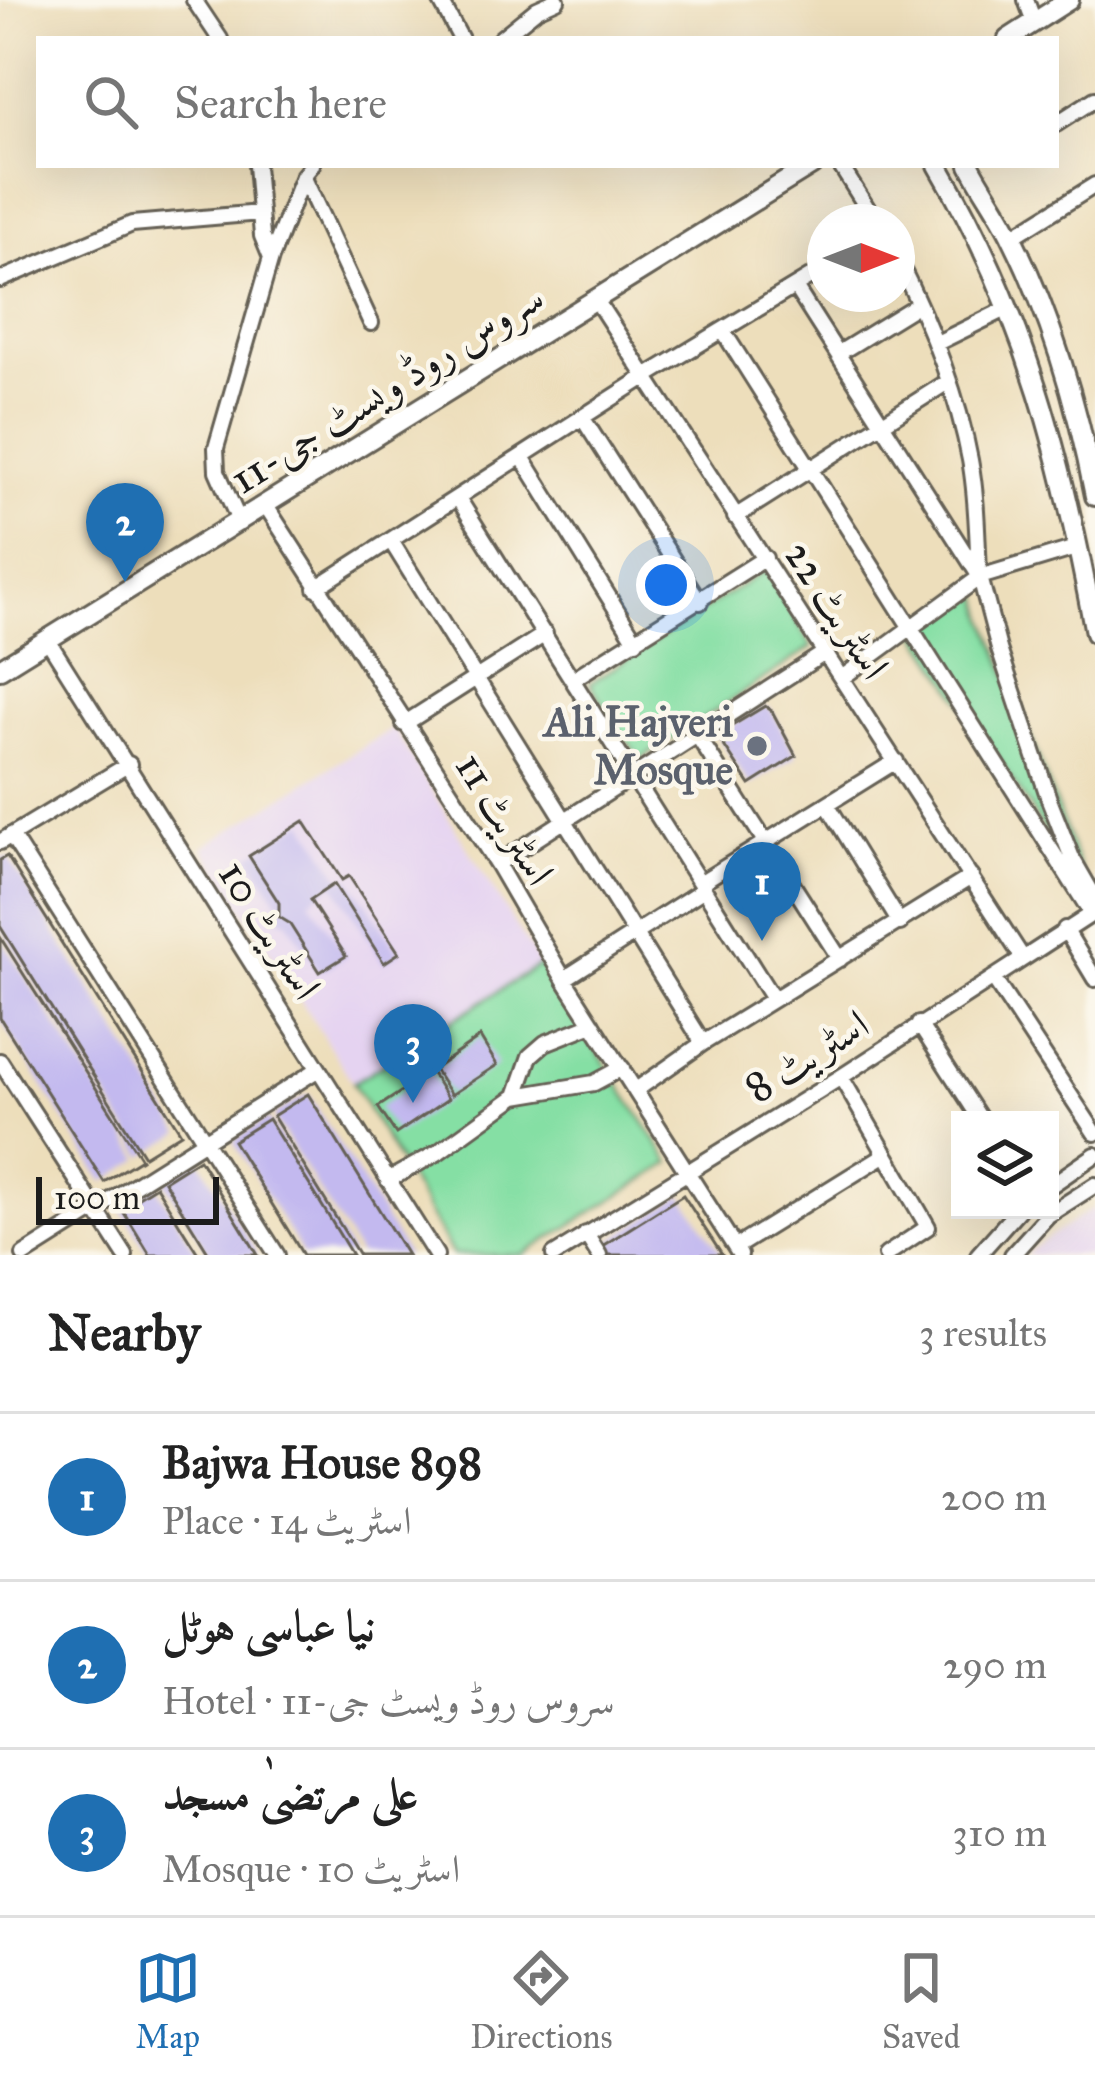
<!DOCTYPE html>
<meta charset="utf-8">
<style>
body{margin:0;font-family:"IM FELL Great Primer",Amiri,serif;background:#f2f2f2;color:#222}
.controls{position:absolute;right:36px;bottom:36px;display:grid;overflow:hidden;border-radius:0px;box-shadow:0 12px 48px #0002}
.controls button{width:108px;height:108px;display:grid;place-items:center;padding:0;border:0;border-bottom:3px solid #e0e0e0;background:#fff;color:#222;font:60px sans-serif}
.compass{position:absolute;left:807px;top:204px;width:108px;height:108px;border-radius:50%;background:#fff;box-shadow:0 12px 48px #0002;rotate:90deg}
.scale{position:absolute;left:36px;bottom:30px;width:183px;box-sizing:border-box;padding-left:12px;border:6px solid #1c1c1c;border-top:0;font-size:33px;line-height:42px;white-space:nowrap;color:#1c1c1c;-webkit-text-stroke:9px #fbf7ec;paint-order:stroke}
.you{position:absolute;left:666px;top:585px;width:42px;height:42px;margin:-30px;border:9px solid #fff;border-radius:50%;background:#1a73e8;box-shadow:0 0 0 18px #1a73e833}
.badge{display:grid;place-items:center;width:78px;height:78px;border-radius:50%;background:#1f6fb2;color:#fff;font-size:39px;font-weight:700}
.pin{position:absolute;translate:-50% -99px;filter:drop-shadow(0 3px 6px #0008)}
.pin::after{content:'';position:absolute;top:63px;width:42px;height:36px;background:inherit;clip-path:polygon(0 0,100% 0,50% 100%)}
.list{margin:0;padding:0;list-style:none}
h2{display:flex;justify-content:space-between;align-items:center;height:156px;margin:0;padding:0 48px;font-size:51px}
h2 small{font-size:39px;font-weight:400;color:#767676}
.list li{display:grid;grid-template-columns:78px 1fr auto;gap:36px;align-items:center;box-sizing:border-box;height:168px;padding:0 48px;border-top:3px solid #e0e0e0}
.list b{display:block;font-size:45px;white-space:nowrap}
.list p{margin:0;font-size:39px;white-space:nowrap;color:#767676}
.list em{font-size:39px;font-style:normal;color:#767676}
.icon{flex:none;width:66px;height:66px;fill:none;stroke:currentColor;stroke-width:2;stroke-linecap:round;stroke-linejoin:round}
.map{position:relative;flex:none;width:1095px;height:1255px;overflow:hidden}
.search{position:absolute;background:#fff;box-shadow:0 12px 48px #0002;left:36px;right:36px;top:36px;height:132px;display:flex;align-items:center;gap:30px;box-sizing:border-box;padding:0 42px;border-radius:0px;color:#767676;font-size:45px}
.sheet{height:660px;background:#fff}
nav{display:flex;justify-content:space-around;align-items:center;box-sizing:border-box;height:168px;border-top:3px solid #e0e0e0;background:#fff;font-size:33px;color:#767676}
nav a{display:grid;justify-items:center;gap:6px}
nav .on{color:#1f6fb2}
.map>svg:first-child{display:block}
.built{fill:#e5d3f1}
.green{fill:#85dfa4;stroke:#507e60;stroke-width:3}
.building{fill:#c3b9ef}
.lines{fill:none;stroke-linecap:round;stroke-linejoin:round}
.minor-casing{stroke:#656054;stroke-width:20}
.major-casing{stroke:#656054;stroke-width:24}
.minor{stroke:#fff;stroke-width:14}
.major{stroke:#fff;stroke-width:18}
.worship-dot{fill:#6b7280;stroke:#fbf7ec;stroke-width:4.5}
.labels{text-anchor:middle;dominant-baseline:central;stroke-width:9;stroke-linejoin:round;paint-order:stroke}
.street-label{font-size:42px;fill:#1c1c1c;stroke:#fbf7ec}
.worship-label{font-size:42px;font-weight:bold;fill:#5b616d;stroke:#fbf7ec;text-anchor:end}
</style>
<div class="map">
<svg width="1095" height="1255" viewBox="0 0 1095 1255">
<rect width="100%" height="100%" fill="#fbf7ec"/>
<filter id="ink" filterUnits="userSpaceOnUse"><feTurbulence type="fractalNoise" baseFrequency=".00833" numOctaves="2"/><feDisplacementMap in="SourceGraphic" scale="24" xChannelSelector="R" yChannelSelector="G"/><feConvolveMatrix kernelMatrix="1 2 1 2 8 2 1 2 1" color-interpolation-filters="sRGB"/></filter>
<filter id="wash" filterUnits="userSpaceOnUse"><feTurbulence type="fractalNoise" baseFrequency=".004" numOctaves="4" result="noise"/><feDisplacementMap in="SourceGraphic" scale="48" xChannelSelector="R" yChannelSelector="G"/><feGaussianBlur stdDeviation="2.7" result="paint"/><feColorMatrix in="noise" values="0 0 0 0 0 0 0 0 0 0 0 0 0 0 0 0 0 1.4 0 .05"/><feComposite in="paint" operator="in"/></filter>
<g filter="url(#wash)">
<rect width="100%" height="100%" fill="#eddebb"/>
<path class="built" d="M393,728l147,237 -187,118 -150,-236z
M1095,1207v48h-70l24,-18z"/>
<path class="green" d="M767,569l45,78 -172,113 -50,-77z
M978,583l9,37 108,289 -182,-283z
M540,965l131,198 -148,92h-70l-100,-172z"/>
<g id="blocks">
<path class="building" d="M765,706l7,5 24,45 -46,29 -33,-50z
M304,821l38,59 7,-4 50,77 -15,10 -50,-79 -24,16 36,56 -26,16 -31,-49 -10,-6v-14l-30,-47z
M7,856l174,277 -37,23 -144,-230v-66z
M0,937l141,222 -37,23 -104,-164z
M480,1037l17,28 -46,30 -17,-26z
M431,1072l17,27 -52,35 -18,-27z
M308,1094l29,47 70,114h-48l-57,-92 -29,-47z
M268,1119l44,70 40,66h-49l-12,-20 -58,-94z
M199,1159l29,47 30,49h-48l-46,-74z
M156,1186l29,47 14,22h-49l-14,-23 -15,-24z
M683,1195l39,60h-115l-5,-9z"/>
</g>
</g>
<g filter="url(#ink)">
<use href="#blocks" fill-opacity="0" stroke="#656054" stroke-width="3"/>
<g class="lines">
<g class="minor-casing">
<path id="minor" d="M194,0l26,39
M440,0l21,39
M1026,0l8,22
M500,39l37,-30 20,-9
M1056,124l39,-25
M256,165l6,71 9,22
M840,165l36,57
M303,176l68,147
M1012,237l83,-52
M897,258c32,64 60,132 73,202 7,37 7,75 9,112
M0,280l132,-56 128,-11
M795,287l185,290 19,72 51,153 22,56 23,40
M596,300l426,657
M723,331l369,583
M937,343l63,-31
M839,353l78,-48
M582,417l118,185
M522,457l114,184
M458,498l315,501
M266,506l231,358 67,115 176,276
M735,517l214,-136
M240,523l-23,-52 -1,-23 55,-190 32,-82 9,-11
M391,541l312,502
M316,588l329,-211 180,-109
M47,639l389,616
M843,677l137,-100 99,-30
M573,679l192,-121
M404,724l141,-90
M697,735l143,224
M827,804l73,119
M11,835l266,420
M0,842l129,-78
M497,864l329,-212
M700,883l196,-122
M1065,929l30,50
M993,978l102,155
M564,979l140,-90
M919,1024l62,96
M0,1061l125,194
M841,1077l87,150 -42,28
M636,1090l67,-47 268,-166
M516,1096l14,-40 15,-13 48,-19
M388,1180l49,-27 79,-57 78,-13 28,-15
M1050,1186l45,-31
M586,1234l13,21
M736,1247l150,-93
M24,1255l293,-185
M554,1255l287,-178 254,-165
M978,1255l40,-45
M1012,1255l36,-40 47,-30"/>
</g>
<g class="major-casing">
<path id="major" d="M1008,39l61,-39
M938,165c89,152 125,297 157,468
M970,165c13,25 30,48 42,73 40,80 66,170 83,258
M0,669l812,-504"/>
</g>
<use href="#minor" class="minor"/>
<use href="#major" class="major"/>
</g>
</g>
<circle class="worship-dot" cx="757" cy="746" r="12"/>
<g class="labels">
<g class="street-label">
<text transform="translate(387 388) rotate(-32)">سروس روڈ ویسٹ جی-11</text>
<text transform="translate(837 610) rotate(57)">اسٹریٹ 22</text>
<text transform="translate(505 819) rotate(58)">اسٹریٹ 11</text>
<text transform="translate(270 930) rotate(58)">اسٹریٹ 10</text>
<text transform="translate(807 1056) rotate(-32)">اسٹریٹ 8</text>
</g>
<g class="worship-label">
<text x="733" y="722">Ali Hajveri<tspan x="733" dy="48">Mosque</tspan></text>
</g>
</g>
</svg>
<div class="controls">
<button><svg class="icon" aria-label="layers" viewBox="0 0 24 24"><path d="M12 4l9 5-9 5-9-5zM3 14l9 5 9-5"/></svg></button>
</div>
<svg class="compass" viewBox="-18 -18 36 36"><path d="M0-13l5 13h-10z" fill="#e53935"/><path d="M0 13l5-13h-10z" fill="#767676"/></svg>
<div class="scale">100 m</div>
<div class="you"></div>
<div class="pin badge" style="left:762px;top:941px">1</div>
<div class="pin badge" style="left:125px;top:582px">2</div>
<div class="pin badge" style="left:413px;top:1103px">3</div>
<div class="search"><svg class="icon" aria-label="search" viewBox="0 0 24 24"><circle cx="10" cy="10" r="6"/><path d="M15 15l6 6"/></svg>Search here</div>
</div>
<section class="sheet">
<h2>Nearby<small>3 results</small></h2>
<ul class="list">
<li><span class="badge">1</span><div><b>Bajwa House 898</b><p>Place · اسٹریٹ 14</p></div><em>200 m</em></li>
<li><span class="badge">2</span><div><b>نیا عباسی ہوٹل</b><p>Hotel · سروس روڈ ویسٹ جی-11</p></div><em>290 m</em></li>
<li><span class="badge">3</span><div><b>علی مرتضیٰ مسجد</b><p>Mosque · اسٹریٹ 10</p></div><em>310 m</em></li>
</ul>
</section>
<nav>
<a class="on"><svg class="icon" aria-label="map" viewBox="0 0 24 24"><path d="M3 6l6-2 6 2 6-2v14l-6 2-6-2-6 2zM9 4v14M15 6v14"/></svg>Map</a>
<a><svg class="icon" aria-label="directions" viewBox="0 0 24 24"><path d="M12 3l9 9-9 9-9-9zM9 14v-3h6M13 9l2 2-2 2"/></svg>Directions</a>
<a><svg class="icon" aria-label="saved" viewBox="0 0 24 24"><path d="M7 4h10v16l-5-4-5 4z"/></svg>Saved</a>
</nav>
